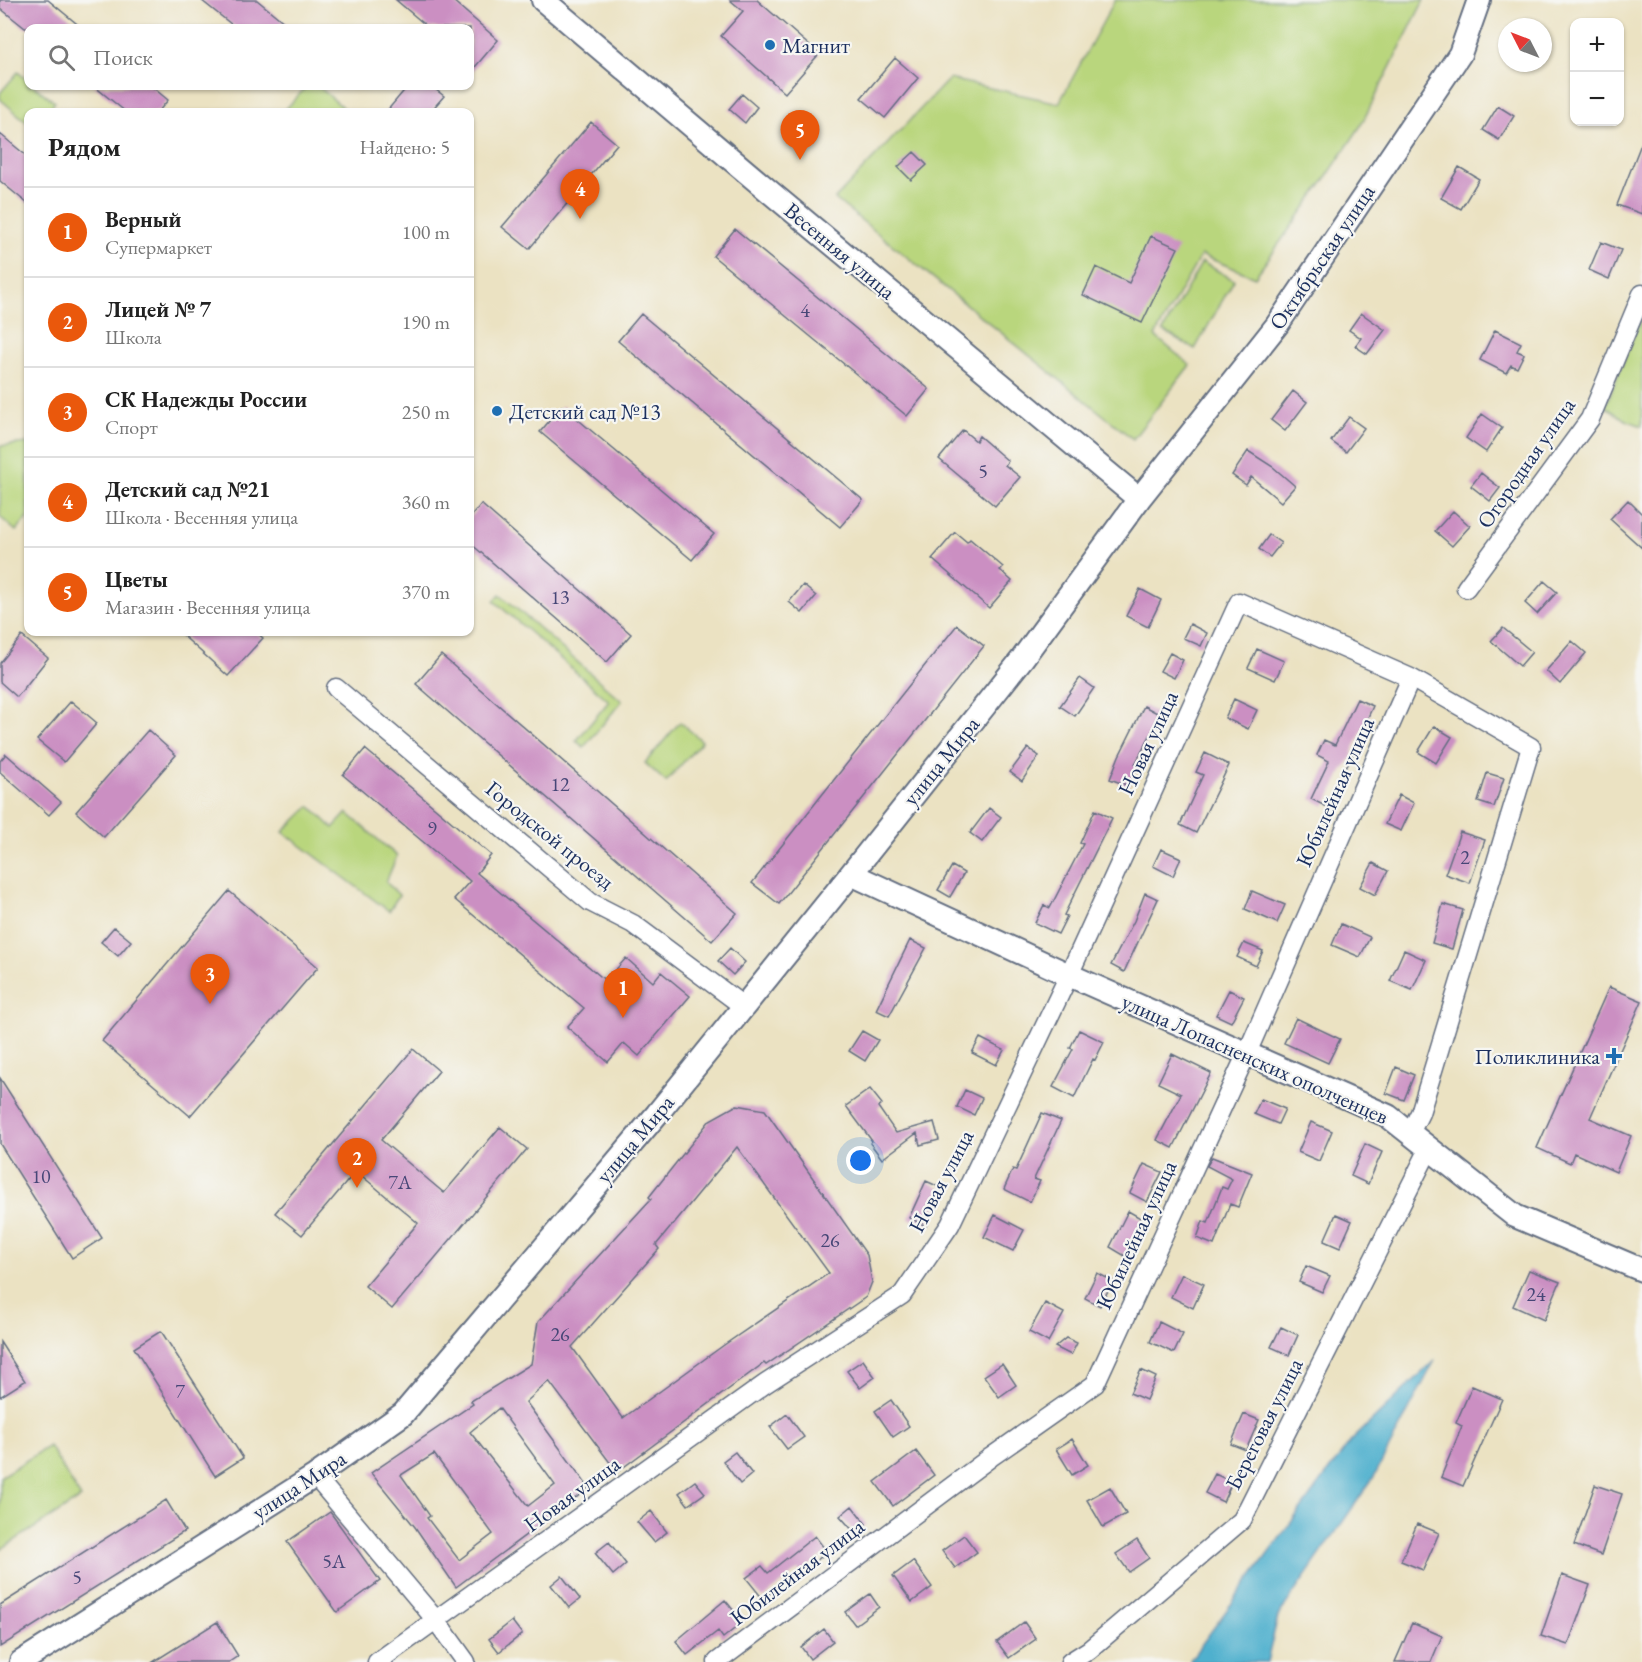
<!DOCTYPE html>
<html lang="ru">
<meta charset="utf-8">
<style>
body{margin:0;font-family:"EB Garamond",serif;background:#f6f6f6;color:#222}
.controls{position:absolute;right:18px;top:18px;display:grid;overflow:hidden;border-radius:12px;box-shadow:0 2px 4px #0004}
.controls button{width:54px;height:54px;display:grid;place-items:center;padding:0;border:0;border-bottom:2px solid #e0e0e0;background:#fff;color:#222;font:30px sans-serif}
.compass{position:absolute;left:1498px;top:18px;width:54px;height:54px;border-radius:50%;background:#fff;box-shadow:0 2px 4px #0004;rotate:312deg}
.you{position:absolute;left:861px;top:1161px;width:21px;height:21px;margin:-15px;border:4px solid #fff;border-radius:50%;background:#1a73e8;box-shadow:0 0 0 9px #1a73e833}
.badge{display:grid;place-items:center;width:39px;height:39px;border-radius:50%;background:#ea580c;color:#fff;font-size:20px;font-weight:700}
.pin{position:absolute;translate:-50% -50px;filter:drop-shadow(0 2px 3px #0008)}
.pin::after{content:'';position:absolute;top:32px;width:21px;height:18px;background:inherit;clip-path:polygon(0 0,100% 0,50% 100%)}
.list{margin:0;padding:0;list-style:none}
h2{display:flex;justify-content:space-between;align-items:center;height:78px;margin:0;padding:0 24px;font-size:26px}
h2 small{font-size:20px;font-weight:400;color:#767676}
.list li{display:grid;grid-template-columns:39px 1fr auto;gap:18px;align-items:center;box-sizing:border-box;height:90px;padding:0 24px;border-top:2px solid #e0e0e0}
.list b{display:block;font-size:22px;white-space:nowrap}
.list p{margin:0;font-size:20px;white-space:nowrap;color:#767676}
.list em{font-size:20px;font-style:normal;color:#767676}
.icon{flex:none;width:33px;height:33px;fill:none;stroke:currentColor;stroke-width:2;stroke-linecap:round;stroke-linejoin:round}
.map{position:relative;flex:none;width:1642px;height:1662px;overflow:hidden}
.search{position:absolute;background:#fff;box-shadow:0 2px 4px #0004;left:24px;top:24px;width:450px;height:66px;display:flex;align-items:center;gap:15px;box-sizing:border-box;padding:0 21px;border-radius:12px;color:#767676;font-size:22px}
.panel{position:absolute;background:#fff;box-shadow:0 2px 4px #0004;left:24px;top:108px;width:450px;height:528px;border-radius:12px}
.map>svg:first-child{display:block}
.green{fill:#b9d67d;stroke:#6a826e;stroke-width:1.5}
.water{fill:#4fb0ce;stroke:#357096;stroke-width:1.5}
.building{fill:#cb8fc2;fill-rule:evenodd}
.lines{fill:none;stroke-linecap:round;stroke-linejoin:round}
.minor-casing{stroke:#646e81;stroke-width:21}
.tertiary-casing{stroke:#646e81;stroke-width:26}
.minor{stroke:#fff;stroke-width:18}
.tertiary{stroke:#fff;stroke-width:22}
.poi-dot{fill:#1f6fb2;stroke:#f6f6f2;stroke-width:2}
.labels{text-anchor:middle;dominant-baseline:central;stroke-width:4.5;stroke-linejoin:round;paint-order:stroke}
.number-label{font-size:20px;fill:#474777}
.poi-label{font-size:22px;fill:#1b2f5e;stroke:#f6f6f2;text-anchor:start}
.street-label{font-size:22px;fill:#1b2f5e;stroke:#f6f6f2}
</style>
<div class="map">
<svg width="1642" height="1662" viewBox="0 0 1642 1662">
<rect width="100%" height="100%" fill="#f6f6f2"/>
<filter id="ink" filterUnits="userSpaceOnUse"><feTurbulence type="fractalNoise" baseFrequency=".0167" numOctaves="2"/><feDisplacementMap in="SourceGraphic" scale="12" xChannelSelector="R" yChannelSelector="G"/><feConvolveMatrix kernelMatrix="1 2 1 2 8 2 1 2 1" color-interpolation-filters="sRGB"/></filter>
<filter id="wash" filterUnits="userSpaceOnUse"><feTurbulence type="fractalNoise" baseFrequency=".008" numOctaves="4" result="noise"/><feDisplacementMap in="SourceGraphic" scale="24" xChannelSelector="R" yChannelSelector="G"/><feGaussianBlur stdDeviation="1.35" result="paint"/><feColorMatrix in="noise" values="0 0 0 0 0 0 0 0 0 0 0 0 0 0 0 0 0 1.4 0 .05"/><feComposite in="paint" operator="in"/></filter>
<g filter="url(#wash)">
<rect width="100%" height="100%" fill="#ebe2c2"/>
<path class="green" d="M1115,0h309l-64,127 -38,57 -67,93 -54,-22 -46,81 35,29 -57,74 -298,-240 114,-120 110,24z
M18,72l10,9v5h6l21,16 -8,10h-19v11l-28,-24v-6z
M307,86h11l30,26h-65z
M1202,262l32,18 -39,69 -32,-18z
M1642,316v110l-16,-6 -21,-13z
M28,443v74l-12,14 -16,-14v-71z
M500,594l122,107 -38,46 -8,-6 33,-40 -115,-100z
M680,722l22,19 -36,41 -21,-19z
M310,806l23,22 14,-15 50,43 -11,26 13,13 -10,16 -106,-79z
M49,1446l32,52 -81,52v-73z"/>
<path class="water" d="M1435,1360l-60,115 -97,141 -11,46h-76l-1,-2 161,-219z"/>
<g id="blocks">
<path class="building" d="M0,0h48l34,28h-57l-25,-20z
M201,0h56l34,28h-55z
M396,0h56l46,40 -28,33v-45h-41z
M730,0h27l62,54 -34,39 -64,-57 22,-25z
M895,58l23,20 -33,40 -24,-20z
M94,86h57l17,14 -10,12h-32z
M408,86h23l13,10 -14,16h-44z
M742,94l15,13 -12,16 -16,-14z
M1498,106l16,10 -15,24 -16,-10z
M591,122l26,22 -88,105 -27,-22z
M0,134l28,23v47l-28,-23z
M1641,144h1v70l-25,-9z
M914,152l13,13 -16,15 -13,-13z
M1459,167l20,12 -18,30 -20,-11z
M735,229l194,160 -22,27 -194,-160z
M1151,236l27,12 -36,75 -59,-28 13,-28 33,16z
M1601,242l20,8 -12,29 -20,-9z
M1361,313l24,17 -18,24 -12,-8 6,-8 -12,-8z
M641,314l222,186 -23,27 -222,-186z
M1495,330l26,13 -4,8 7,3 -7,14 -6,-3 -5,8 -26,-13z
M1293,391l14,11 -22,29 -14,-11z
M562,406l152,128 -22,26 -152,-128z
M1482,414l20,14 -16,24 -20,-14z
M1349,417l15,11 -18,24 -15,-11z
M963,430l13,11 3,-5 29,25 -3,4 15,12 -25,29 -56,-47z
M1248,451l25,16 22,19 -14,16 -30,-25 -5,8 -14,-10z
M1481,473l19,15 -10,13 -19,-15z
M1628,500l14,14v34l-32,-29z
M481,504l150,130 -24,28 -137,-119v-25z
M1453,511l17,15 -18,20 -17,-15z
M955,532l12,10 3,-3 33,28 -3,3 12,11 -23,27 -57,-49z
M1269,535l12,8 -11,14 -11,-8z
M1544,581l13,11 -20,22 -12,-11z
M803,585l13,11 -14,17 -13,-11z
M1140,589l21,11 -13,27 -22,-11z
M1190,624l17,9 -6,13 -18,-8z
M957,625l27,21 -205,258 -27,-21z
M1503,628l29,24 -12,14 -29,-25z
M179,632h77l7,6 -35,38z
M22,636l26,22 -31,39 -17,-15v-19z
M1572,641l14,12 -26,31 -14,-13z
M1257,649l27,12 -9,19 -27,-12z
M1170,653l13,7 -9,18 -14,-7z
M441,655l296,258 -25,28 -296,-257z
M1080,678l14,10 -19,28 -15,-10z
M1234,699l23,11 -9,19 -23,-11z
M1357,699l16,7 -21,47 1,1 -8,15 -1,-1 -19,38 -14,-7 18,-38 -12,-6 7,-15 11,5z
M71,701l26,22 -33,39 -27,-22z
M1144,706l17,9 -26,49 3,1 -9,21 -19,-7 9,-23z
M1434,726l18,11 -16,26 -18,-11z
M148,730l28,25 -72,82 -28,-25z
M1028,748l11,8 -17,25 -12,-9z
M365,749l126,106 -14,18 129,108 20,-23 27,24 8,-10 29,24 -51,60 -15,-13 -16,19 -41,-35 17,-19 -130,-109 16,-18 -127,-106z
M1205,753l24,12 -33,68 -16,-8 23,-50 -7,-3z
M6,754l55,48 -12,13 -49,-43v-11z
M1487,773l17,5 -10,29 -16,-5z
M1399,795l15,8 -13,28 -16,-7z
M989,808l12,9 -19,25 -12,-9z
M1095,810l17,8 -48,97 3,1 -9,18 -23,-11 9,-18 6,3 33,-64 -3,-1z
M1460,832l25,8 -15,43 -25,-9z
M1161,849l20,9 -8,18 -20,-10z
M1373,863l15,8 -13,24 -15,-8z
M952,866l12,7 -14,24 -12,-7z
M229,891l89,76 -128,149 -88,-75z
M1252,891l33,14 -8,18 -32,-14z
M1145,893l13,6 -34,73 -13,-7 23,-44z
M1443,904l20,6 -11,39 -20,-6z
M1341,924l29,13 -10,20 -28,-12z
M114,927l17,14 -13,15 -17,-14z
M910,940l16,8 -37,68 -13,-6z
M1244,943l19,8 -7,15 -19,-9z
M730,948l15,14 -12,13 -15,-14z
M1404,950l22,10 -14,30 -22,-9z
M1609,987l33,14 -52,117 41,18 -15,36 -42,-19 -4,10 -33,-15z
M1229,990l15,7 -13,25 -15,-7z
M1296,1018l44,21 -12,24 -44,-20z
M1079,1030l25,12 -9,18 -2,-1 -19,39 -21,-11 20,-38 -3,-1z
M862,1031l16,9 -13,21 -16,-10z
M980,1038l24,12 -8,15 -24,-12z
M413,1049l26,22 -58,69 63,53 56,-66 27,22 -135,160 -27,-23 53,-63 -62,-52 -54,64 -27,-22z
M1172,1054l39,19 -38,75 -16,-8 24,-46 -23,-11z
M1396,1067l18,8 -10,25 -18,-7z
M0,1078l102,160 -30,20 -72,-114z
M870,1089l12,15 -4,3 18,26 38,-11 5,18 -19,5 -3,-12 -35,26 -12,-16 2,-2 -26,-35z
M965,1090l17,8 -8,17 -17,-8z
M1261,1099l24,10 -7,15 -24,-10z
M737,1105l28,5 102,145 5,27 -6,15 -100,68 -2,-2 -147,109 -68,-91 -23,21 63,86 -133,99 -41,-60 -44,-54 102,-69 -2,-3 60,-37 7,-42 113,-123 -2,-2 61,-77zM737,1147l92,126 -105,72 -101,73 -51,-71 87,-98 -3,-4zM499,1408l56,77 -27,21 -58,-74zM434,1454l59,80 -34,26 -32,-42 3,-2 -29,-41z
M1042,1113l19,8 -27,58 6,2 -10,21 -26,-13 9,-20 3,1z
M1311,1122l21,9 -13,30 -21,-9z
M1365,1144l17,8 -14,32 -17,-8z
M1212,1157l40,16 -14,34 -8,-3 -16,41 -17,-7 6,-17 5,2 14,-36 5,2 5,-10 -25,-13z
M1144,1164l18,8 -15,30 -17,-9z
M926,1181l18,8 -18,37 -17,-8z
M1128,1211l16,9 -19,36 -15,-9z
M1336,1214l16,7 -12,27 -16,-7z
M995,1215l29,15 -11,21 -29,-14z
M1306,1266l24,10 -8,16 -23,-10z
M1529,1270l31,12 -16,38 -31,-14z
M1097,1273l16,8 -13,25 -15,-8z
M1182,1274l22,10 -11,24 -22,-11z
M1045,1303l19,10 -16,29 -19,-10z
M1159,1322l24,12 -9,19 -24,-11z
M1281,1327l17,8 -9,20 -18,-8z
M161,1331l82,127 -28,18 -81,-128z
M1066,1338l11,5 -6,12 -16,-8z
M0,1342l25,39 -25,16z
M863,1360l12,17 -15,11 -13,-17z
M1002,1364l14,21 -17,12 -15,-21z
M1141,1370l15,7 -10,23 -16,-7z
M1472,1386l30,13 -39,87 -22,-9 21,-51 -6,-3z
M891,1400l18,26 -16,11 -18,-26z
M787,1414l17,23 -17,12 -17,-22z
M1244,1414l15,6 -13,30 -15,-6z
M1072,1439l16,26 -16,10 -16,-26z
M916,1451l18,24 -41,31 -18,-24z
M735,1452l17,22 -12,10 -17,-23z
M1215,1474l17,8 -9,20 -18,-9z
M695,1481l10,12 -17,12 -9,-12z
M1595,1485l27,9 -21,61 -27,-10z
M1110,1487l16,27 -23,13 -16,-27z
M166,1500l19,31 -185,116v-42z
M852,1506l14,18 -11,9 -15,-17z
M651,1511l16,21 -13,10 -17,-20z
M330,1512l50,69 -43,31 -50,-70z
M1417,1524l22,9 -16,37 -22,-9z
M964,1535l13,17 -22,16 -13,-17z
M815,1536l12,16 -26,21 -3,-3 -35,29 -17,-21 16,-12 6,7z
M1137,1540l12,18 -20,14 -13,-18z
M609,1542l17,22 -13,11 -18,-22z
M913,1561l19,26 -20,15 -19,-26z
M1562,1575l28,10 -22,60 -27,-9z
M562,1576l18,23 -11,9 -18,-23z
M870,1594l9,13 -24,18 -10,-13z
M725,1600l18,22 -20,16 -5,-7 -31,24 -11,-14z
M512,1621l10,13 -23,18 -10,-13z
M217,1622l21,34 -9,6h-76z
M1024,1622l12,17 -27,19 -12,-16z
M1412,1623l30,13 -11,26h-36z
M824,1629l9,12 -23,18 -9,-12z"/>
</g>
</g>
<g filter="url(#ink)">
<use href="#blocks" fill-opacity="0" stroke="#646e81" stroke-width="1.5"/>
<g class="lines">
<g class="minor-casing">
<path id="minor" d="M1466,588l124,-169 52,-125
M336,688l254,214 43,22 110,82
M315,1476l120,143 31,43
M377,1662l388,-278 137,-89 48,-70 119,-250 170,-373 172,76 120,69 -111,366 -10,20
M717,1662l274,-205 104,-73 152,-331 164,-375
M1070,1662l19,-12 153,-130 187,-371"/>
</g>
<g class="tertiary-casing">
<path id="tertiary" d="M543,0l227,192 369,307
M851,874l218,101 319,141 127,100 127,54
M21,1662l294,-186 88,-62 254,-300 194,-240 171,-215 117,-160 138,-174 183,-271 19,-54"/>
</g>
<use href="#minor" class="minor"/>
<use href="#tertiary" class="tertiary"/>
</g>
</g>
<g class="poi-dot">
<circle cx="770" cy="45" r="6"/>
<circle cx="497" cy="411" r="6"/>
<path d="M1611 1047h6v6h6v6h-6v6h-6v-6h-6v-6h6z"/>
</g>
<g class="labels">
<g class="number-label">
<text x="805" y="310">4</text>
<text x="983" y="471">5</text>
<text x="560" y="597">13</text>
<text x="560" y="784">12</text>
<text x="432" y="828">9</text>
<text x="1465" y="857">2</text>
<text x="41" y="1176">10</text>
<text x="400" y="1182">7А</text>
<text x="830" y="1240">26</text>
<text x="1536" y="1294">24</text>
<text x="560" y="1334">26</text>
<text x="180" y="1391">7</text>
<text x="334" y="1561">5А</text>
<text x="77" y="1577">5</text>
</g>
<g class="poi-label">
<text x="782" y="45">Магнит</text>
<text x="509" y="411">Детский сад №13</text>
<text x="1600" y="1056" text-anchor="end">Поликлиника</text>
</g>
<g class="street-label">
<text transform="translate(840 251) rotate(40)">Весенняя улица</text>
<text transform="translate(1322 257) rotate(-56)">Октябрьская улица</text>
<text transform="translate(1526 463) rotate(-55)">Огородная улица</text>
<text transform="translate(1148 743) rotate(-65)">Новая улица</text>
<text transform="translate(941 761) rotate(-51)">улица Мира</text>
<text transform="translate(1335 792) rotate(-66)">Юбилейная улица</text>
<text transform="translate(550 835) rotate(39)">Городской проезд</text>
<text transform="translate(1255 1059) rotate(24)">улица Лопасненских ополченцев</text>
<text transform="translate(635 1139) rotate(-50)">улица Мира</text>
<text transform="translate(941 1181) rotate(-62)">Новая улица</text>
<text transform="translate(1136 1235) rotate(-65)">Юбилейная улица</text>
<text transform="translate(1264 1424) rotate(-63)">Береговая улица</text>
<text transform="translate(299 1485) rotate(-33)">улица Мира</text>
<text transform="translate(572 1494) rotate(-36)">Новая улица</text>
<text transform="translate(797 1572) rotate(-37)">Юбилейная улица</text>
</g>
</g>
</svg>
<div class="controls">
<button>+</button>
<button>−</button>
</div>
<svg class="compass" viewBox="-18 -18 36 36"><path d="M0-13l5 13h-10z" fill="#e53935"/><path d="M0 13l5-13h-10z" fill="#767676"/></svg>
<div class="you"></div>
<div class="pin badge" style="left:623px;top:1018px">1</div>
<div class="pin badge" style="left:357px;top:1188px">2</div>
<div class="pin badge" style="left:210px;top:1004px">3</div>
<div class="pin badge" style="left:580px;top:219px">4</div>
<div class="pin badge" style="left:800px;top:160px">5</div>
<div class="search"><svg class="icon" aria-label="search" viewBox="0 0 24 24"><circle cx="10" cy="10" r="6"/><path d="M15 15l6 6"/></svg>Поиск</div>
<section class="panel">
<h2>Рядом<small>Найдено: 5</small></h2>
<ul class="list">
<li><span class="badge">1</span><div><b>Верный</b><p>Супермаркет</p></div><em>100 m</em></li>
<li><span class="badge">2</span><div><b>Лицей № 7</b><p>Школа</p></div><em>190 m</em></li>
<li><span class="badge">3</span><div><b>СК Надежды России</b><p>Спорт</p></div><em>250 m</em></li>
<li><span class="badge">4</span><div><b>Детский сад №21</b><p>Школа · Весенняя улица</p></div><em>360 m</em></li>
<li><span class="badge">5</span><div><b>Цветы</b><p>Магазин · Весенняя улица</p></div><em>370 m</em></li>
</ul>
</section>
</div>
